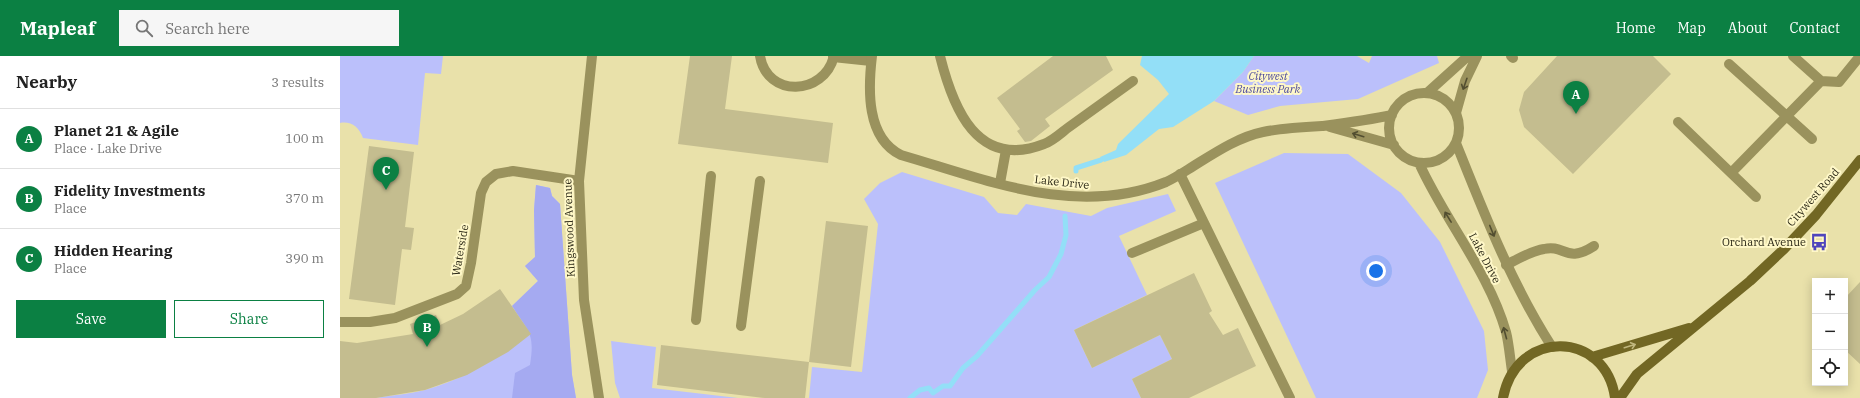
<!DOCTYPE html>
<meta charset="utf-8">
<style>
body{margin:0;font-family:"IBM Plex Serif",serif;background:#f6f6f6;color:#222}
.controls{position:absolute;right:12px;bottom:12px;display:grid;overflow:hidden;border-radius:0px;box-shadow:0 2px 10px #0003}
.controls button{width:36px;height:36px;display:grid;place-items:center;padding:0;border:0;border-bottom:1px solid #e0e0e0;background:#fff;color:#222;font:20px sans-serif}
.you{position:absolute;left:1036px;top:215px;width:14px;height:14px;margin:-10px;border:3px solid #fff;border-radius:50%;background:#1a73e8;box-shadow:0 0 0 6px #1a73e833}
.badge{display:grid;place-items:center;width:26px;height:26px;border-radius:50%;background:#0b8043;color:#fff;font-size:13px;font-weight:700}
.pin{position:absolute;translate:-50% -33px;filter:drop-shadow(0 1px 2px #0008)}
.pin::after{content:'';position:absolute;top:21px;width:14px;height:12px;background:inherit;clip-path:polygon(0 0,100% 0,50% 100%)}
.list{margin:0;padding:0;list-style:none}
h2{display:flex;justify-content:space-between;align-items:center;height:52px;margin:0;padding:0 16px;font-size:17px}
h2 small{font-size:13px;font-weight:400;color:#767676}
.list li{display:grid;grid-template-columns:26px 1fr auto;gap:12px;align-items:center;box-sizing:border-box;height:60px;padding:0 16px;border-top:1px solid #e0e0e0}
.list b{display:block;font-size:15px;white-space:nowrap}
.list p{margin:0;font-size:13px;white-space:nowrap;color:#767676}
.list em{font-size:13px;font-style:normal;color:#767676}
.actions{display:flex;gap:8px;padding:12px 16px}
.actions a{flex:1;padding:9px 0;border:1px solid #0b8043;border-radius:0px;text-align:center;font-size:14px;color:#0b8043}
.actions .main{background:#0b8043;color:#fff}
.icon{flex:none;width:22px;height:22px;fill:none;stroke:currentColor;stroke-width:2;stroke-linecap:round;stroke-linejoin:round}
.map{position:relative;flex:none;width:1520px;height:342px;overflow:hidden}
header{display:flex;align-items:center;gap:24px;box-sizing:border-box;height:56px;padding:0 20px;background:#0b8043;color:#fff}
header strong{font-size:19px}
nav{display:flex;gap:22px;margin-inline-start:auto;font-size:14px}
.search{width:280px;height:36px;background:#f6f6f6;display:flex;align-items:center;gap:10px;box-sizing:border-box;padding:0 14px;border-radius:0px;color:#767676;font-size:15px}
main{display:flex}
aside{flex:1;background:#fff}
.map>svg:first-child{display:block}
.built{fill:#e9e1aa;fill-rule:evenodd}
.green{fill:#bbc0fb}
.forest{fill:#a5aaf1}
.water{fill:#93dff7}
.lines{fill:none;stroke-linecap:round;stroke-linejoin:round}
.stream{stroke:#93dff7;stroke-width:5}
.building{fill:#c4bd8f}
.service{stroke:#9a925d;stroke-width:10}
.minor{stroke:#9a925d;stroke-width:10}
.secondary{stroke:#726724;stroke-width:10}
.oneway{stroke:#524e30}
.oneway2{stroke:#c0b77e}
.labels{text-anchor:middle;dominant-baseline:central;stroke-width:4;stroke-linejoin:round;paint-order:stroke}
.park-label{font-size:11px;font-style:italic;fill:#4c4a9d;stroke:#fff8c8}
.street-label{font-size:11px;fill:#2c2917;stroke:#fff8c8}
.poi-label{font-size:11px;fill:#2c2917;stroke:#fff8c8;text-anchor:end}
</style>
<header>
<strong>Mapleaf</strong>
<div class="search"><svg class="icon" aria-label="search" viewBox="0 0 24 24"><circle cx="10" cy="10" r="6"/><path d="M15 15l6 6"/></svg>Search here</div>
<nav><a>Home</a><a>Map</a><a>About</a><a>Contact</a></nav>
</header>
<main>
<aside>
<h2>Nearby<small>3 results</small></h2>
<ul class="list">
<li><span class="badge">A</span><div><b>Planet 21 &amp; Agile</b><p>Place · Lake Drive</p></div><em>100 m</em></li>
<li><span class="badge">B</span><div><b>Fidelity Investments</b><p>Place</p></div><em>370 m</em></li>
<li><span class="badge">C</span><div><b>Hidden Hearing</b><p>Place</p></div><em>390 m</em></li>
</ul>
<div class="actions"><a class="main">Save</a><a>Share</a></div>
</aside>
<div class="map">
<svg width="1520" height="342" viewBox="0 0 1520 342">
<rect width="100%" height="100%" fill="#f2ebbb"/>
<path class="built" d="M0,0h1520v342h-1520zM1475,225h30v102h-30z"/>
<path class="green" d="M0,0h103l-2,18 -16,-1 -7,72 -55,-7c-4,-11 -12,-17 -23,-15z
M914,0h103l12,7 3,-7h65l2,7 -81,36 -78,7 -32,9 -34,-14 29,-29z
M944,97l64,1 53,39 39,49 44,89 4,39 -11,28h-161l-101,-215z
M562,116l82,25 14,16 19,2 9,-11 65,12 16,-8 61,-14 8,17 -57,25 28,59 -73,35 18,38 68,-33 12,24 -40,20 9,19h-332l3,-31 50,5 16,-148 -14,-25 16,-16z
M196,129l14,3 2,8 8,8 12,171 4,23h-200c16,-3 34,-4 49,-8 38,-11 74,-31 105,-56l-18,-28 26,-25 -13,-15 10,-9 -1,-47z
M271,285l45,6 -4,41 86,10h-118l-5,-15z"/>
<path class="forest" d="M196,129l14,3 2,8 8,8 12,171 4,23h-64l3,-25 15,-8c5,-32 -1,-33 -18,-59l26,-25 -13,-15 10,-9 -1,-47z"/>
<path class="water" d="M802,0h112l-11,16 -29,29 -41,26 -14,2 -33,26 -22,7 -4,-5 16,-7 2,-6 51,-50 -11,-14 -18,-15z"/>
<g class="lines">
<path class="stream" d="M736,115v-3l25,-8
M570,342l10,-8 9,-2 4,5 10,-7h7l13,-18 14,-12 58,-66 14,-13 12,-23 5,-19 -1,-19"/>
</g>
<path class="building" d="M350,0h42l-7,53 108,14 -5,40 -150,-19z
M713,0h53l7,14 -68,49 5,7 -19,15 -6,1 -8,-11 3,-2 -23,-31z
M1217,0h96l18,18 -98,100 -49,-47 -5,-17 5,-18z
M29,90l45,6 -9,75 9,1 -3,22 -9,-1 -7,56 -46,-6z
M486,165l42,5 -17,141 -42,-5z
M854,217l18,38 -3,2 14,22 15,-7 18,38 -67,32h-48l-9,-19 40,-20 -12,-24 -68,33 -18,-38z
M1520,226v82l-15,-14v-52z
M160,233l31,45 -23,18 -41,23 -42,15 -49,8h-36v-57l17,2 56,-9 -3,-10 26,-9 4,10 23,-11z
M321,289l148,17 -4,36h-40l-108,-13z"/>
<g class="lines">
<path class="service" d="M420,0c7,42 64,40 74,0
M600,0c13,52 37,114 104,88 9,-3 18,-12 25,-17 21,-15 43,-31 64,-46
M1171,0l2,2
M1453,0l28,25 18,1 21,-26
M493,1l38,4
M1389,8l83,75
M1338,66l78,75
M1392,116l89,-91
M840,118l110,224
M660,127l6,-33
M792,197l72,-30
M1166,209c12,-6 25,-14 38,-16 21,-5 22,15 50,-3
M356,264l15,-144
M0,266h30l25,-4 62,-24 9,-8 5,-23 10,-70 5,-11 10,-8 17,-3 66,10
M401,270l19,-145"/>
<path class="minor" d="M252,0l-13,125 5,119 15,98
M532,0c-4,33 -6,82 29,99 86,25 176,63 265,27 9,-4 18,-10 26,-15 21,-13 46,-30 71,-35 19,-4 40,-5 60,-6 23,-3 46,-6 69,-11
M1087,37l41,-37
M1049 72a35 35 0 1 1 70 0a35 35 0 1 1-70 0Z
M1116,57l9,-32 12,-25
M990,71l64,18
M1116,87c28,70 55,140 96,204
M1079,107c25,56 70,109 87,169 3,12 4,26 6,39"/>
<path class="secondary" d="M1252,301l97,-29
M1163,342c13,-70 103,-68 112,0
M1280,342l17,-24 113,-93 34,-32 32,-34 44,-55"/>
</g>
<defs><path id="oneway-shaft" d="M-6 0H5M1.5-3L5.5 0L1.5 3" fill="none" stroke-width="1.6" stroke-linecap="round" stroke-linejoin="round"/></defs>
<g class="oneway">
<use href="#oneway-shaft" transform="translate(1125 28) rotate(109)"/>
<use href="#oneway-shaft" transform="translate(1018 79) rotate(-163)"/>
<use href="#oneway-shaft" transform="translate(1108 161) rotate(-122)"/>
<use href="#oneway-shaft" transform="translate(1152 175) rotate(68)"/>
<use href="#oneway-shaft" transform="translate(1165 277) rotate(-105)"/>
</g>
<use class="oneway2" href="#oneway-shaft" transform="translate(1290 290) rotate(-17)"/>
<defs>
<g id="bus-bare" transform="scale(1.38)"><path d="M-5-6H5V4H4V6H2V4H-2V6H-4V4H-5ZM-3.5-4V0h7V-4ZM-3.5 1.2v1.5H-2V1.2ZM2 1.2v1.5H3.5V1.2Z" fill="#4f45bc" stroke="#fff8c8" stroke-width="2.5" paint-order="stroke"/></g>
</defs>
<g fill-rule="evenodd">
<use href="#bus-bare" x="1479" y="186"/>
</g>
<g class="labels">
<g class="park-label">
<text x="928" y="20">Citywest<tspan x="928" dy="13">Business Park</tspan></text>
</g>
<g class="street-label">
<text transform="translate(722 126) rotate(6)">Lake Drive</text>
<text transform="translate(1473 141) rotate(-49)">Citywest Road</text>
<text transform="translate(229 172) rotate(-92)">Kingswood Avenue</text>
<text transform="translate(120 194) rotate(-80)">Waterside</text>
<text transform="translate(1145 202) rotate(62)">Lake Drive</text>
</g>
<g class="poi-label">
<text x="1466" y="186">Orchard Avenue</text>
</g>
</g>
</svg>
<div class="controls">
<button>+</button>
<button>−</button>
<button><svg class="icon" aria-label="locate" viewBox="0 0 24 24"><circle cx="12" cy="12" r="6"/><path d="M12 2v4M12 18v4M2 12h4M18 12h4"/></svg></button>
</div>
<div class="you"></div>
<div class="pin badge" style="left:1236px;top:58px">A</div>
<div class="pin badge" style="left:87px;top:291px">B</div>
<div class="pin badge" style="left:46px;top:134px">C</div>
</div>
</main>
